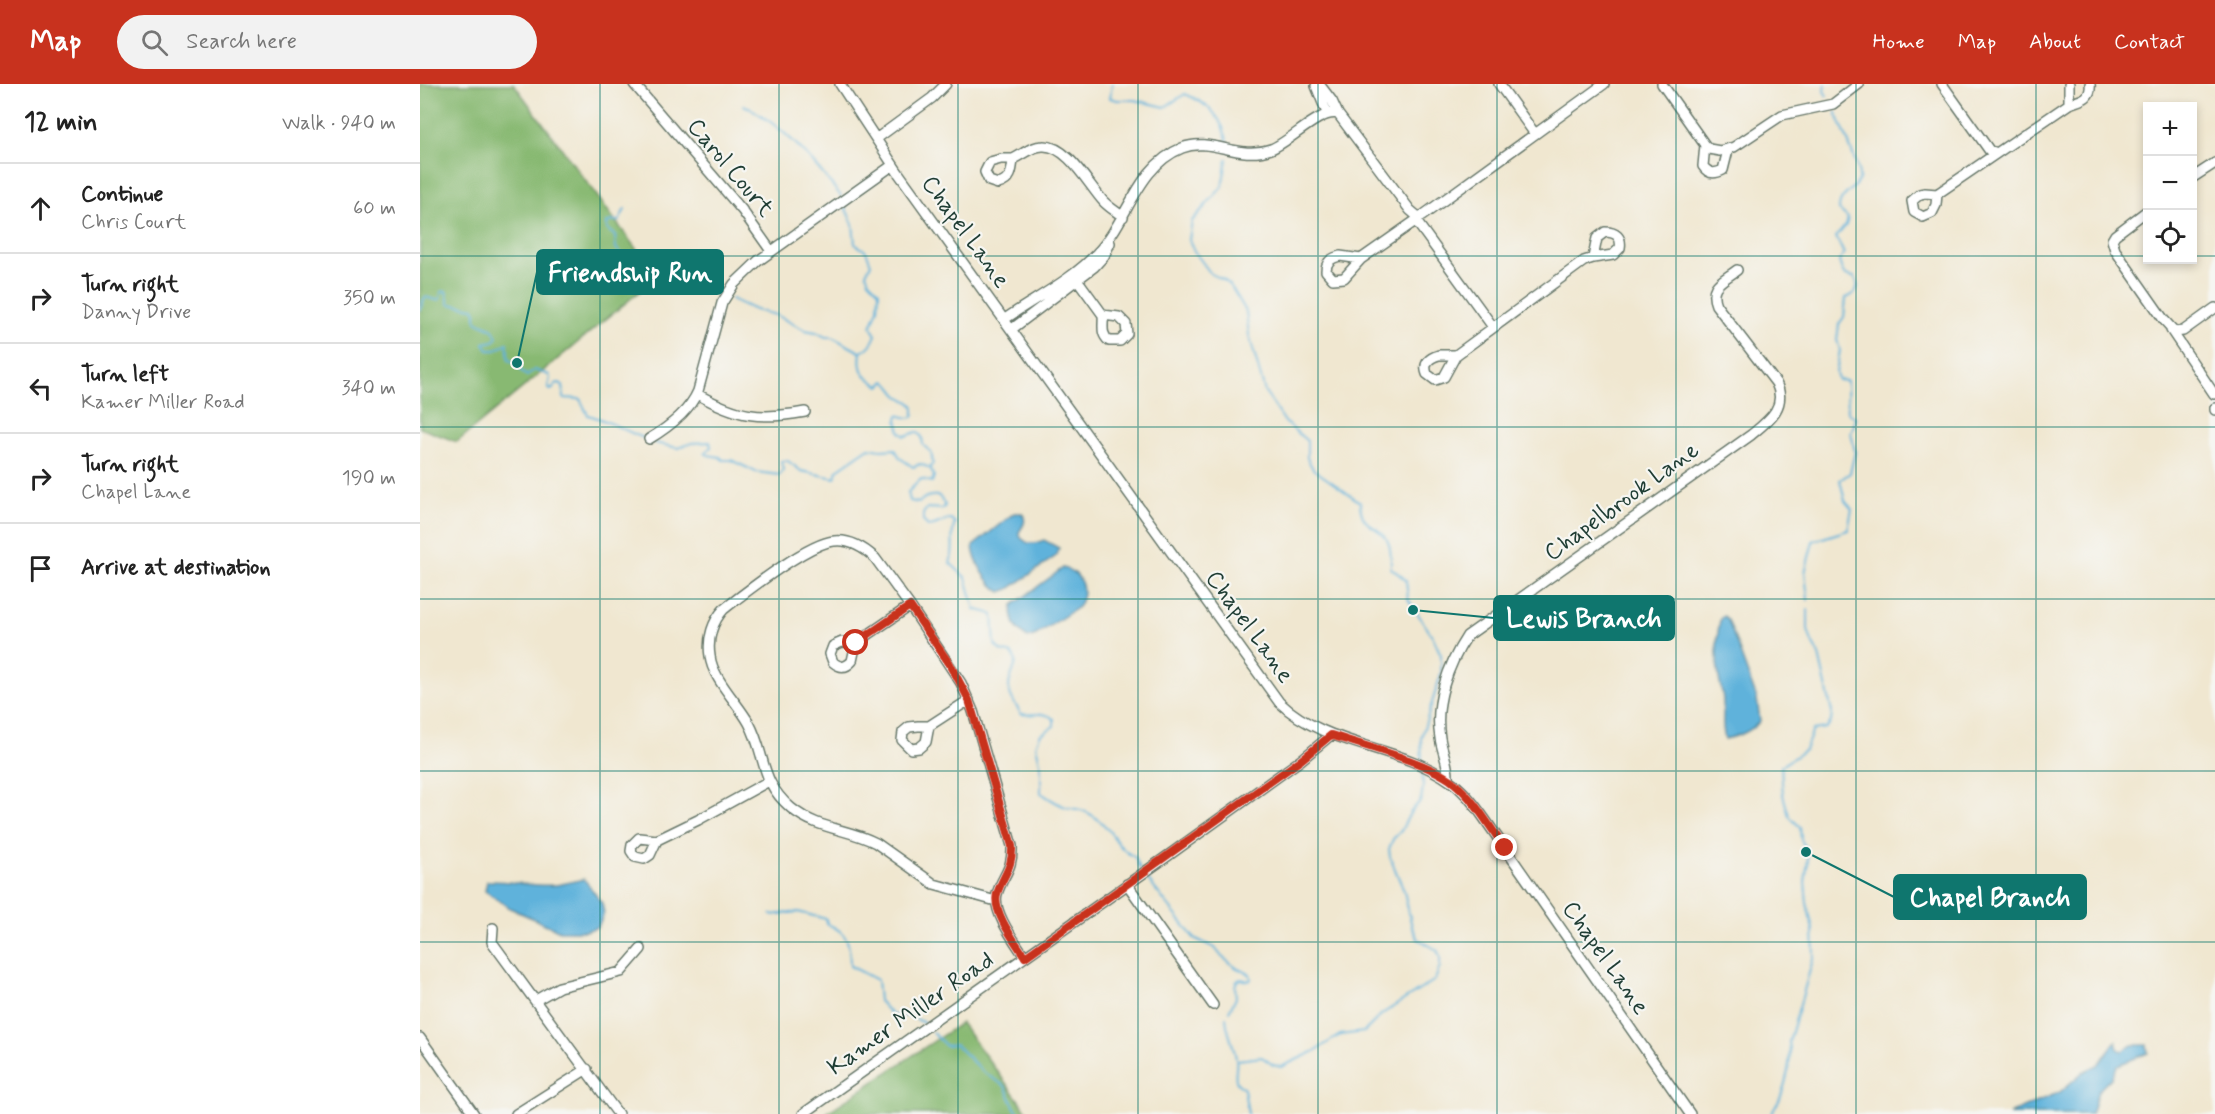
<!DOCTYPE html>
<meta charset="utf-8">
<style>
body{margin:0;font-family:Mynerve,sans-serif;background:#f2f2f2;color:#222}
.controls{position:absolute;right:18px;top:18px;display:grid;overflow:hidden;border-radius:0px;box-shadow:0 3px 9px #0003}
.controls button{width:54px;height:54px;display:grid;place-items:center;padding:0;border:0;border-bottom:2px solid #e0e0e0;background:#fff;color:#222;font:30px sans-serif}
.stop{position:absolute;width:18px;height:18px;margin:-14px;border:4px solid #c8321e;border-radius:50%;background:#fff}
.stop.end{background:#c8321e;border-color:#fff;box-shadow:0 2px 6px #0008}
.list{margin:0;padding:0;list-style:none}
h2{display:flex;justify-content:space-between;align-items:center;height:78px;margin:0;padding:0 24px;font-size:26px}
h2 small{font-size:20px;font-weight:400;color:#767676}
.list li{display:grid;grid-template-columns:39px 1fr auto;gap:18px;align-items:center;box-sizing:border-box;height:90px;padding:0 24px;border-top:2px solid #e0e0e0}
.list b{display:block;font-size:22px;white-space:nowrap}
.list p{margin:0;font-size:20px;white-space:nowrap;color:#767676}
.list em{font-size:20px;font-style:normal;color:#767676}
.icon{flex:none;width:33px;height:33px;fill:none;stroke:currentColor;stroke-width:2;stroke-linecap:round;stroke-linejoin:round}
.map{position:relative;flex:none;width:1795px;height:1030px;overflow:hidden}
header{display:flex;align-items:center;gap:36px;box-sizing:border-box;height:84px;padding:0 30px;background:#c8321e;color:#fff}
header strong{font-size:28px}
nav{display:flex;gap:33px;margin-inline-start:auto;font-size:21px}
.search{width:420px;height:54px;background:#f2f2f2;display:flex;align-items:center;gap:15px;box-sizing:border-box;padding:0 21px;border-radius:33px;color:#767676;font-size:22px}
main{display:flex}
aside{flex:1;background:#fff}
.map>svg:first-child{display:block}
.forest{fill:#88b972;stroke:#547b53;stroke-width:1.5}
.water{fill:#5fb2db;stroke:#3f7888;stroke-width:1.5}
.lines{fill:none;stroke-linecap:round;stroke-linejoin:round}
.stream{stroke:#5fb2db;stroke-width:2}
.minor-casing{stroke:#68786b;stroke-width:12}
.minor{stroke:#fff;stroke-width:9}
.route{stroke:#c8321e;stroke-width:8}
.grid{fill:none;stroke:#0f766e;stroke-width:1.5;stroke-opacity:0.55}
.labels{text-anchor:middle;dominant-baseline:central;stroke-width:4.5;stroke-linejoin:round;paint-order:stroke}
.street-label{font-size:24px;fill:#1f3d34;stroke:#f6f6f2}
.leader{fill:none;stroke:#0f766e;stroke-width:2}
.callout-dot{fill:#0f766e;stroke:#f6f6f2;stroke-width:2}
.callout{fill:#0f766e;stroke:#0f766e;stroke-width:2}
.callout-label{font-size:26px;text-anchor:middle;font-weight:bold;fill:#fff}
</style>
<header>
<strong>Map</strong>
<div class="search"><svg class="icon" aria-label="search" viewBox="0 0 24 24"><circle cx="10" cy="10" r="6"/><path d="M15 15l6 6"/></svg>Search here</div>
<nav><a>Home</a><a>Map</a><a>About</a><a>Contact</a></nav>
</header>
<main>
<aside>
<h2>12 min<small>Walk · 940 m</small></h2>
<ul class="list">
<li><svg class="icon" aria-label="ahead" viewBox="0 0 24 24"><path d="M12 20V5M6 11l6-6 6 6"/></svg><div><b>Continue</b><p>Chris Court</p></div><em>60 m</em></li>
<li><svg class="icon" aria-label="right" viewBox="0 0 24 24"><path d="M7 20v-9h11M14 6l5 5-5 5"/></svg><div><b>Turn right</b><p>Danny Drive</p></div><em>350 m</em></li>
<li><svg class="icon" aria-label="left" viewBox="0 0 24 24"><path d="M17 20v-9H6M10 6l-5 5 5 5"/></svg><div><b>Turn left</b><p>Kamer Miller Road</p></div><em>340 m</em></li>
<li><svg class="icon" aria-label="right" viewBox="0 0 24 24"><path d="M7 20v-9h11M14 6l5 5-5 5"/></svg><div><b>Turn right</b><p>Chapel Lane</p></div><em>190 m</em></li>
<li><svg class="icon" aria-label="arrive" viewBox="0 0 24 24"><path d="M6 21V4h12l-3 4 3 4H6"/></svg><div><b>Arrive at destination</b></div></li>
</ul>
</aside>
<div class="map">
<svg width="1795" height="1030" viewBox="0 0 1795 1030">
<rect width="100%" height="100%" fill="#f6f6f2"/>
<filter id="ink" filterUnits="userSpaceOnUse"><feTurbulence type="fractalNoise" baseFrequency=".0167" numOctaves="2"/><feDisplacementMap in="SourceGraphic" scale="12" xChannelSelector="R" yChannelSelector="G"/><feConvolveMatrix kernelMatrix="1 2 1 2 8 2 1 2 1" color-interpolation-filters="sRGB"/></filter>
<filter id="wash" filterUnits="userSpaceOnUse"><feTurbulence type="fractalNoise" baseFrequency=".008" numOctaves="4" result="noise"/><feDisplacementMap in="SourceGraphic" scale="24" xChannelSelector="R" yChannelSelector="G"/><feGaussianBlur stdDeviation="1.35" result="paint"/><feColorMatrix in="noise" values="0 0 0 0 0 0 0 0 0 0 0 0 0 0 0 0 0 1.4 0 .05"/><feComposite in="paint" operator="in"/></filter>
<g filter="url(#wash)">
<rect width="100%" height="100%" fill="#f0e7d0"/>
<path class="forest" d="M0,0h94l143,193 -200,165 -37,-14z
M541,939l68,91h-204z"/>
<path class="water" d="M594,429h8c5,7 2,12 -3,19l2,6 7,5h8l8,-3 15,8 -3,8 -47,33 -8,3c-14,-9 -27,-30 -28,-46z
M643,484c19,4 25,23 15,39l-42,28 -8,3c-12,-7 -18,-19 -15,-33z
M1304,532l4,4 29,79 3,22c-9,11 -22,15 -35,18 -4,-15 -1,-23 -2,-37 0,-9 -3,-16 -4,-24 -3,-17 -3,-44 2,-61z
M164,795l18,24 2,10 -6,14 -13,4h-25l-50,-23 -25,-17 2,-10c23,-1 45,6 68,4 10,-1 20,-4 29,-6z
M1696,957l2,8 5,2 9,-6h15l1,8 -30,12 -7,13 -13,13 -7,23h-82l51,-22 23,-20 15,-7z"/>
<g class="lines">
<path class="stream" d="M692,0l-2,14 7,2h18l30,7 20,-13c25,10 38,24 43,51
M1405,0l-1,7 3,5
M324,21c42,22 68,55 97,91
M807,75l-5,28 -30,34 -3,19 5,11 17,23 13,6 8,8 14,23 3,24 16,57 20,30 22,19v17l6,11 47,33c1,30 21,21 29,42 2,6 2,17 2,24l15,12 2,19 25,38 8,18v19l-20,64 1,25
M425,123l8,17 2,20 11,7 5,13 -5,9 3,8 10,10 -1,18 -7,18 5,8c-3,8 -7,14 -15,17
M205,125l-6,12h-7l-5,2v6l8,7 1,12 4,5 8,18h23l10,5 3,-10 4,-1 11,5 12,13 28,11
M311,215l24,11 21,5 29,15 11,2 10,5h6l28,15
M0,225l5,-12 11,3 4,-1 1,-7 5,-1 3,13 25,4 2,4v9c8,6 16,3 21,16l-3,4 -10,2 4,7h8l11,-7 2,17c10,3 10,11 18,16l7,-6 15,5 1,3 -2,9 2,3 3,-1 2,-5 5,-1 3,3 1,12 16,1 8,16c20,5 37,16 56,23
M441,268c-3,20 3,24 19,34l5,-5c7,4 8,10 14,15 10,7 18,6 14,21l-5,1 -10,-3 -1,4 3,13 5,4 12,-4 5,5 1,8 8,7 2,11 -3,5
M235,359l23,5 14,-5 18,-1 1,5 -6,6 3,2 12,2 3,3h8l25,12 24,3 3,-5 -2,-9h7l13,10 34,7 2,-8 32,-22 13,2 13,-1 5,9 13,9 7,-3 10,4 4,8 -2,6 -11,-3 -13,13 2,9 9,2c5,-7 12,-8 20,-7l6,9 -2,4 -16,-1 -4,6v7l5,5c10,0 15,-7 23,-7l4,4c-6,14 1,24 -5,40l16,15 9,31c6,3 13,2 18,6l2,30 6,6 11,3 4,7c-1,7 -4,12 -6,19 -4,13 5,23 11,34 13,2 22,-4 33,5v7l-14,9 -4,11 5,21v26c8,5 16,11 25,14 13,3 18,2 30,11 18,12 20,31 39,39l5,12
M1388,516l-3,-27 8,-32 35,-11 4,-21 -7,-8 -5,-21 10,-7 5,-21 -4,-19 3,-8 1,-8 -7,-4 -1,-32 -9,-1 -2,-7 4,-23 -3,-10 2,-16 5,-7 2,-19c9,-3 16,-12 8,-21 -11,-1 -12,-5 -15,-16l5,-7 -8,-17 10,-12 2,-7 -9,-8c-1,-15 15,-19 20,-31 3,-7 -19,-57 -23,-67
M724,791l50,63 21,10 7,9 16,12 12,5 1,5 -2,2 -8,-2 -4,2 -2,5 1,12 -7,13
M351,831l27,-3 28,7 1,5c22,8 23,21 23,42l27,14 2,21 13,14 18,1 14,7
M806,933c0,14 8,27 10,42 2,7 -3,17 1,24 0,0 7,6 7,6l4,25
M512,948l14,14 10,-1 27,27 22,14 10,22 5,6
M817,976l25,-3 11,8 8,2 32,-15 27,-17 24,-3 18,-18 53,-34 5,-14v-9l-3,-7 -19,-11 -6,-12 -8,-36 -14,-34 -1,-8 4,-10 8,-8 9,-18 11,-13 2,-13 -1,-19
M1352,1030c2,-7 7,-11 9,-18 6,-17 11,-37 8,-54l25,-86 -1,-26 -6,-27 -2,-21 3,-22 -2,-12 -5,-8 -1,-13 -11,-11 -6,-21 -2,-29 24,-16 8,-20 13,-2 5,-6 1,-10 -13,-57 -7,-13 -4,-12v-20"/>
</g>
</g>
<g filter="url(#ink)">
<g class="lines">
<g class="minor-casing">
<path id="minor" d="M214,0l108,126 29,41
M420,0l57,87 382,531c48,46 118,42 171,79 14,9 25,24 34,37l206,296
M899,0l13,17 6,13
M1079,0l36,50
M1242,0l43,61 4,4 11,2 14,-4 48,-32 51,-11 26,-20
M1522,0l47,66 8,3 72,-49
M1649,0v20c11,-4 23,-5 21,-20
M896,2l11,27
M456,55l56,-41 14,-14
M1285,61l-2,21c5,8 12,8 20,4l5,-20
M593,75c10,-5 19,-13 30,-13 25,-1 46,40 61,56 6,6 13,10 19,15
M593,75c-1,12 -2,22 -15,25l-9,-3 -4,-9 5,-10 11,-3z
M1772,94l23,-15
M1505,109l12,1 -1,11 -4,8 -9,4 -9,-5 -2,-11 8,-7z
M1517,110l60,-41
M1728,126l-33,25 -3,5 3,10 49,70 11,12 8,-1 32,-23
M996,137l77,106
M1185,148c11,0 17,5 15,16l-7,7 -20,3 4,-20z
M920,172l21,3 -17,19 -11,1 -7,-8c0,-9 5,-13 14,-15z
M941,175l57,-40
M654,191l29,40
M683,231l16,2 7,7 1,10 -7,7h-11c-9,-8 -5,-15 -6,-26z
M585,235c30,-21 67,-39 92,-66 31,-32 40,-87 85,-105 29,-12 56,13 89,1 19,-7 49,-40 67,-35l72,96 7,6h5l182,-132
M592,245l82,-62 10,-11 6,-13
M1751,246l43,64
M1019,271h17l-12,22 -9,3 -8,-6c-4,-11 2,-16 12,-19z
M1036,271l128,-94 9,-3
M277,310c41,23 63,26 108,18
M1795,324v2
M229,355c20,-12 40,-27 49,-48l24,-88 12,-19 24,-23 135,-96
M422,558l14,1 -4,18c-6,7 -12,7 -19,1l-3,-8 3,-8z
M436,559l54,-37
M498,642h11l-3,16 -7,6 -8,1 -9,-9 1,-8 6,-5z
M509,642l40,-26
M1028,695c1,-15 -6,-27 -8,-41 -6,-35 8,-73 27,-102l284,-201c17,-14 37,-28 25,-52l-60,-78c-8,-20 7,-24 21,-35
M219,754l18,2 -7,15 -6,4 -9,-2 -4,-6 1,-6z
M237,756l41,-20 71,-39
M707,800l86,121
M576,817l-62,-17 -58,-41c-29,-15 -58,-13 -85,-35 -32,-27 -25,-54 -42,-85 -11,-20 -37,-45 -39,-67 -3,-18 3,-35 14,-47 22,-17 84,-66 110,-68 16,-2 30,7 41,17l35,48 51,77 12,28 39,135c1,24 -9,28 -15,48 -5,18 19,49 28,63
M73,844l-1,14 126,172
M116,916l23,-13 62,-15 20,-23
M0,954l54,76
M96,1030l71,-45
M383,1030l366,-259 132,-95 30,-25"/>
</g>
<use href="#minor" class="minor"/>
</g>
</g>
<g class="lines" filter="url(#ink)">
<path class="route" d="M436,559l54,-37 41,60 18,34 43,146c1,22 -9,29 -15,48 -5,18 19,49 28,63l276,-197 30,-25c33,11 96,27 122,47 22,18 36,44 52,66"/>
</g>
<path class="grid" d="M180,0v1030M359,0v1030M538,0v1030M718,0v1030M898,0v1030M1077,0v1030M1256,0v1030M1436,0v1030M1616,0v1030M0,172h1728M1772,172h23M0,343h1795M0,515h1795M0,687h1795M0,858h1795"/>
<g class="labels">
<g class="street-label">
<text transform="translate(310 84) rotate(50)">Carol Court</text>
<text transform="translate(545 148) rotate(54)">Chapel Lane</text>
<text transform="translate(1202 418) rotate(-36)">Chapelbrook Lane</text>
<text transform="translate(829 543) rotate(54)">Chapel Lane</text>
<text transform="translate(1185 874) rotate(55)">Chapel Lane</text>
<text transform="translate(491 930) rotate(-35)">Kamer Miller Road</text>
</g>
</g>
<path class="leader" d="M97 279L117 188M993 526L1074 534M1386 768L1474 813"/>
<g class="callout-dot">
<circle cx="97" cy="279" r="6"/>
<circle cx="993" cy="526" r="6"/>
<circle cx="1386" cy="768" r="6"/>
</g>
<g class="callout">
<rect x="117" y="166" width="186" height="44" rx="6"/>
<rect x="1074" y="512" width="180" height="44" rx="6"/>
<rect x="1474" y="791" width="192" height="44" rx="6"/>
</g>
<g class="callout-label">
<text x="210" y="197">Friendship Run</text>
<text x="1164" y="543">Lewis Branch</text>
<text x="1570" y="822">Chapel Branch</text>
</g>
</svg>
<div class="controls">
<button>+</button>
<button>−</button>
<button><svg class="icon" aria-label="locate" viewBox="0 0 24 24"><circle cx="12" cy="12" r="6"/><path d="M12 2v4M12 18v4M2 12h4M18 12h4"/></svg></button>
</div>
<div class="stop" style="left:436px;top:559px"></div>
<div class="stop end" style="left:1085px;top:764px"></div>
</div>
</main>
